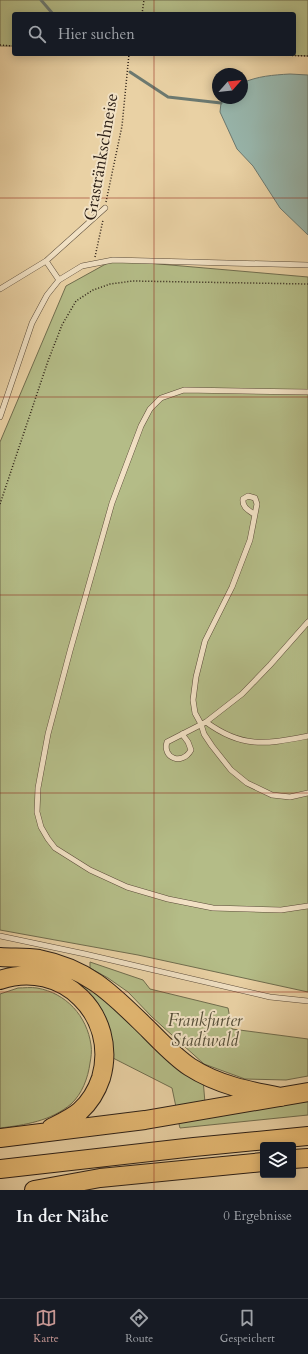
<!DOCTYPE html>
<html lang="de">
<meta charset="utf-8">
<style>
body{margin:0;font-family:Cardo,serif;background:#20242c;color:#f1f3f6}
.controls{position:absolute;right:12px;bottom:12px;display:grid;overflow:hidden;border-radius:4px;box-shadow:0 2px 10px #0003}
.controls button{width:36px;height:36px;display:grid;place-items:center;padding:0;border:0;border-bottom:1px solid #363941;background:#171b24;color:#f1f3f6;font:20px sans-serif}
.compass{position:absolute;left:212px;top:68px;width:36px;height:36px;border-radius:50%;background:#171b24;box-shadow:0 2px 10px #0003;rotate:63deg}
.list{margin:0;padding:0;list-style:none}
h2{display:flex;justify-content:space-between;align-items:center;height:52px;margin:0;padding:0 16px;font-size:17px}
h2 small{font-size:13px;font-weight:400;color:#9ea1a6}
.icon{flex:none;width:22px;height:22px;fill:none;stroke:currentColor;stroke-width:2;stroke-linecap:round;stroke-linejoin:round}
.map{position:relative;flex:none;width:308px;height:1190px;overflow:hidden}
.search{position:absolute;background:#171b24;box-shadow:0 2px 10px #0003;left:12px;right:12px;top:12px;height:44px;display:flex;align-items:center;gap:10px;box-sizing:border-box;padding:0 14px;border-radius:4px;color:#9ea1a6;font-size:15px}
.sheet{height:108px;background:#171b24}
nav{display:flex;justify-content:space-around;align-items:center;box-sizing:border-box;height:56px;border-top:1px solid #363941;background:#171b24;font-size:11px;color:#9ea1a6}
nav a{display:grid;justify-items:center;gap:2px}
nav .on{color:#c59692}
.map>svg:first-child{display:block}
.green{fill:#b4bc87;stroke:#706d4e}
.water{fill:#98b6ac;stroke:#6c7970}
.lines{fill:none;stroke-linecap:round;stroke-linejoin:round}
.stream{stroke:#6c7970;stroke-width:3}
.service-casing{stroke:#5a4b39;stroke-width:6}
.motorway-casing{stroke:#2b1e15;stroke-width:20}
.path{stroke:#2b1e15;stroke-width:1.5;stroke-dasharray:1 2;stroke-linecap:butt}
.service{stroke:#f1e1c4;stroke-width:5}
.motorway{stroke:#e4b872;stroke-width:18}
.grid{fill:none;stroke:#8f2418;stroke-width:1;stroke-opacity:0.55}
.labels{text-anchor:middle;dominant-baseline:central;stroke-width:4;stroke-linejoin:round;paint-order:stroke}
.street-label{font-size:17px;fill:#2b1e15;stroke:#f1e1c4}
.park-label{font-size:17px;font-style:italic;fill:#544d37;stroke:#f1e1c4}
</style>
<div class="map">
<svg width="308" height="1190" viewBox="0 0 308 1190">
<rect width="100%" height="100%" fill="#e9d1a4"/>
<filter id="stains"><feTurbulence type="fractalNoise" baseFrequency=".005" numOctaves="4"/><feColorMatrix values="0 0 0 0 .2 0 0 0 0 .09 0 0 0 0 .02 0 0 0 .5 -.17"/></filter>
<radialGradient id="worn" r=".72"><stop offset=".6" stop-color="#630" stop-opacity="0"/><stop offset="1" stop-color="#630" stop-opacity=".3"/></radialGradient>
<path class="green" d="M0,0h308v56l-55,-2h41v-40h-280v32h-14z
M113,260l195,17v715l-170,-37 -138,-25v-488l66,-156z
M90,962l53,18 7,9 78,19 4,21 76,10v37l-22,4 -41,-1 -41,-15 -52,-47 -24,-25 -20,-14 -18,-10z
M84,981l119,98 2,24 -29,4 -4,-19 -61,-31 -30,-68z
M18,988c6,0 13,-1 19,0 29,5 50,28 54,57 1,6 0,13 -1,18 -2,15 -8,31 -19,41 -20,17 -46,21 -71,24v-134z
M308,1100v15l-128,13 -2,-8z"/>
<path class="water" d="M290,74l18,1v160l-28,-27 -27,-42 -16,-17 -17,-37 1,-9 3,-5h18v-15c16,-7 31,-8 48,-9z"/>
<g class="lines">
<path class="stream" d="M41,0l12,14
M130,72l38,25 53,6"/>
<g class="service-casing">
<path id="service" d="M46,261l13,19
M0,289l46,-28 59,-53
M308,392l-124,-2 -23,8 -11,11 -9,17 -29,77 -42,148 -22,83 -10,54 -1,24 4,15 7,12 7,9 35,22 37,17 41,12 45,9 68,2 27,-4
M0,417l32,-94 15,-28 12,-15 23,-14 31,-6 195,5
M254,514c-6,-4 -12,-7 -11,-15l5,-3 7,2 2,6 -7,36 -18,47 -27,54 -9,36 -3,23 2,13 6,11 3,10 8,12 19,24 16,13 25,12 18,2 18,-4
M206,722c37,27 60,22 102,14
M182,734l6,8 3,8c-9,16 -29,8 -24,-8l39,-20 36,-28 28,-29 38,-43
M0,936l85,18 185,43 38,4"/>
</g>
<g class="motorway-casing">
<path id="motorway" d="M0,957c13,1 26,0 39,2 51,10 75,37 110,71 13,13 26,27 41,37 28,18 59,24 91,30
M0,980c62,-21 119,35 101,98 -4,12 -11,24 -21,33 -8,7 -19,12 -29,17
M0,1138l145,-18 163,-28
M293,1159l15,-1
M0,1169l194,-22 114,-11
M34,1190l66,-12 163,-16"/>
</g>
<path class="path" d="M142,14l2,-14
M0,45l14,1
M253,54l55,2
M106,202l16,-76 7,-72
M95,257l8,-37
M0,504l48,-143 14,-36 14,-24 17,-11 17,-6 23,-3 175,3"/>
<use href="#service" class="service"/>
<use href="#motorway" class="motorway"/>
</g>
<path class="grid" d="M154,0v14M154,54v1136M0,198h308M0,397h308M0,595h308M0,793h308M0,992h308"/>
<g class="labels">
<g class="street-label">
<text transform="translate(101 157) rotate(-80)">Grastränkschneise</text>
</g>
<g class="park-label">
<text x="205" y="1020">Frankfurter<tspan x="205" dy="20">Stadtwald</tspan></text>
</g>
</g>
<rect width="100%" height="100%" filter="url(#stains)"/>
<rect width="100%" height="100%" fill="url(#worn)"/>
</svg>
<div class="controls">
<button><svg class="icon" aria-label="layers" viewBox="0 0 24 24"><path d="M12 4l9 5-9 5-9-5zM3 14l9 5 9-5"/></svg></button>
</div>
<svg class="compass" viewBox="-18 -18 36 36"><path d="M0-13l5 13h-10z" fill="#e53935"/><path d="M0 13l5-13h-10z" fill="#9ea1a6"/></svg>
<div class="search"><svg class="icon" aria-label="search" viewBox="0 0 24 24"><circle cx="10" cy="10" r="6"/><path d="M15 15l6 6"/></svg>Hier suchen</div>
</div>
<section class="sheet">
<h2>In der Nähe<small>0 Ergebnisse</small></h2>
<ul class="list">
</ul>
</section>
<nav>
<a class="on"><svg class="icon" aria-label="map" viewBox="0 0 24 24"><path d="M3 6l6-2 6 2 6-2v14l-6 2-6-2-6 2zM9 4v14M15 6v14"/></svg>Karte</a>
<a><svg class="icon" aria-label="directions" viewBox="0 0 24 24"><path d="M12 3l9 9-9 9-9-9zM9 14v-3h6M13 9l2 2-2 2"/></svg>Route</a>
<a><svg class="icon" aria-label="saved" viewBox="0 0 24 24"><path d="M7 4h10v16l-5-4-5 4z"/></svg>Gespeichert</a>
</nav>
